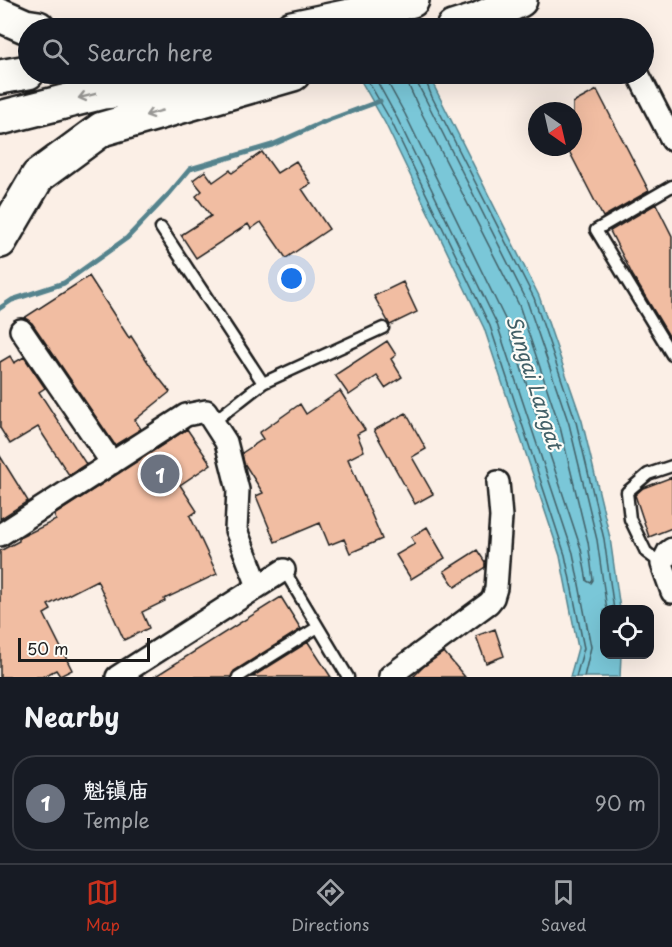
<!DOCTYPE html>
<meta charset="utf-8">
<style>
body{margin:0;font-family:"Playpen Sans","LXGW WenKai TC",sans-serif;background:#20242c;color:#f1f3f6}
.controls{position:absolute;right:18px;bottom:18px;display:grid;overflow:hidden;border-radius:12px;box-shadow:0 6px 24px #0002}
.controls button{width:54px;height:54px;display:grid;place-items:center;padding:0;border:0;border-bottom:2px solid #363941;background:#171b24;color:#f1f3f6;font:30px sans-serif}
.compass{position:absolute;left:528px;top:102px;width:54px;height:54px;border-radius:50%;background:#171b24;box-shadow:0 6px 24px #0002;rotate:146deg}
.scale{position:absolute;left:18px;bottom:15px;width:132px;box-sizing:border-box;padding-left:6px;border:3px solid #1c1c1c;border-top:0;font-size:16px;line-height:21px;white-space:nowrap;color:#1c1c1c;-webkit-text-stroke:4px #fdfcf7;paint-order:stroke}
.you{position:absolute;left:292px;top:279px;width:21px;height:21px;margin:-15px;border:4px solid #fff;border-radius:50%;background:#1a73e8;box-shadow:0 0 0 9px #1a73e833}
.badge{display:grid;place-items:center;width:39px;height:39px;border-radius:50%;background:#c8321e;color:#fff;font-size:20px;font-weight:700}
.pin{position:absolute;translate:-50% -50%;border:3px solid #fff;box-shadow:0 2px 6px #0006}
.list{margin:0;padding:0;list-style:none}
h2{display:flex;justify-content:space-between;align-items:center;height:78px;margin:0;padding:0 24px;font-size:26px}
h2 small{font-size:20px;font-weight:400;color:#9ea1a6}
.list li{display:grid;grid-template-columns:39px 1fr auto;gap:18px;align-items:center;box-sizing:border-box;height:96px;margin:0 12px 12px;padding:0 12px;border:2px solid #363941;border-radius:24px}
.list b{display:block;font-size:22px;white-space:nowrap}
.list p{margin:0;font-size:20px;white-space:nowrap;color:#9ea1a6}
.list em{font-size:20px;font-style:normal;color:#9ea1a6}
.icon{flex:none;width:33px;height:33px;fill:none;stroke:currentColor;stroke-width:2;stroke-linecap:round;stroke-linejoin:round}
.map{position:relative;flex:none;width:672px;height:677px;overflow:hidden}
.search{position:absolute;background:#171b24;box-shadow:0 6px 24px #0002;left:18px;right:18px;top:18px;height:66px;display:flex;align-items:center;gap:15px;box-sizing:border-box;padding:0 21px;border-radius:33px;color:#9ea1a6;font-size:22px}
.sheet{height:186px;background:#171b24}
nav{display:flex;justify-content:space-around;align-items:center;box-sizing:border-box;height:84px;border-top:2px solid #363941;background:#171b24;font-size:16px;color:#9ea1a6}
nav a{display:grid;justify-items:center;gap:3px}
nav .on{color:#c8321e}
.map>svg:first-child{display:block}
.water{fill:#7ac7d8;stroke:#54838d;stroke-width:1.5}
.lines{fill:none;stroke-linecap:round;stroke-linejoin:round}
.shore{stroke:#426067;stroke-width:1.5}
.stream{stroke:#54838d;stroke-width:5}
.building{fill:#f1bda2;stroke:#1c1c1c;stroke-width:1.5}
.lane-casing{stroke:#1c1c1c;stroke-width:15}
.street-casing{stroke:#1c1c1c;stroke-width:26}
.highway-casing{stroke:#1c1c1c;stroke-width:38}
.lane{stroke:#fdfcf7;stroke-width:10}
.street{stroke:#fdfcf7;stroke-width:21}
.highway{stroke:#fdfcf7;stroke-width:33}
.oneway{stroke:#989794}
.labels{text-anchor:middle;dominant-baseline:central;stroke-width:4.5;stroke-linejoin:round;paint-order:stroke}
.water-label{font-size:20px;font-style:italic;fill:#426067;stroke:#fdfcf7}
</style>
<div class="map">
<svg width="672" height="677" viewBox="0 0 672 677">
<rect width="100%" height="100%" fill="#fbefe6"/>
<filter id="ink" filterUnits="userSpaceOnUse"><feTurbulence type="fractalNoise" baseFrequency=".0167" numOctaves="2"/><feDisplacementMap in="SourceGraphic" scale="12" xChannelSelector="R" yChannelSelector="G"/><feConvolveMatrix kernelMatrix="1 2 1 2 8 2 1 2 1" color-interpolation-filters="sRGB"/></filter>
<g filter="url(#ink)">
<path class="water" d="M357,74h71l111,222 43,125 28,117 10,71 -16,1v44l17,1 -1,22h-50l8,-29 -18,-92 -76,-228 -99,-205z"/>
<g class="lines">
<path class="shore" d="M364,74l27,47 99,205 75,229 19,93 -8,29
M373,74l24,44 100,206 76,229 18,94 -7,30
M383,74l22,40 100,205 76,230 6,32 4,2 2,-3 -5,-38 -28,-115 -41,-122 -102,-201 -9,-20 -2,-10
M415,74l1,7 10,19 101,201 42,123 28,116 10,70
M423,74l9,23 102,201 42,124 28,117 10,71"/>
<path class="stream" d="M0,308l12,-8 52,-17 63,-45 42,-44 21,-25 82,-24 54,-24 54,-20"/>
</g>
<path class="building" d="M597,90l52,101 -46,26 -36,-70h6v-44z
M262,152l15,21 19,-12 15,23 -9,5 27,40 -43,29 -25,-36 -10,7 -3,-5 -52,34 -15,-23 30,-19 -15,-20 6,-5 -9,-11 12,-9 8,11 17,-12 2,3z
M656,204l16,32v105l-39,-65 -23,-45z
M89,276l40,62 2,-2 24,37 15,19 -35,28 6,9 -26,16 -83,-122 -8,-5z
M403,282l14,30 -27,13 -16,-29z
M387,341l9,14 -5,4 11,18 -17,11 -8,-12 -28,19 -14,-20z
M10,356l4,7 10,-6 21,31 -6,4 47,72 -17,11 -31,-48 -28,17 -10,-16v-66z
M340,391l25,39 -8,4 7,17 -16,8 34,80 -32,14 -6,-14 -15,6 -9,-22 -45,19 -19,-46 7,-3 -19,-30 -2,-10 21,-14 -4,-6 41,-29 6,10z
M406,413l20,36 -14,8 21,37 -18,10 -41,-74z
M187,429l24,35 -31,21 17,26 -7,5 27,58 -53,25 1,2 -23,11 7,16 -25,12 -27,-60 -49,25 3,5 -7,4 28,56 -12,6 -4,-6 -14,7h-42v-126l19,-10v-3l37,-18 -2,-5z
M0,456l28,45 -28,18z
M672,477v51l-23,9 -14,-42 8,-7z
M427,527l18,31 -34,21 -15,-24 19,-11 -4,-7z
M477,550l8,12v5l-30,20 -11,-16z
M281,597l20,32 -67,42 -3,6h-77z
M495,629l9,27 -18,7 -10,-27z
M308,642l23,35h-79z
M444,652l21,25h-52l10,-10z"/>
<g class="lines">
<g class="lane-casing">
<path id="lane" d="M672,186l-76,44 76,125
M161,228l102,155
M213,422l50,-39 120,-55
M662,564l-16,-12 -16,-33 -3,-27 21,-18 24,-8
M284,570l64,107
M238,677l80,-50"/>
</g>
<g class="street-casing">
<path id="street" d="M638,74l34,66
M21,330l91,133
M0,535l186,-120 20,-4 20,31 12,48 -2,40 22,56
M672,549l-4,3 -6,12 10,28
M390,676l99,-73 4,-5 3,-10 5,-71 -3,-35
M117,677l167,-107"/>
</g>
<g class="highway-casing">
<path id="highway" d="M0,15l25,11 13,2
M292,28l77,-16 43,-12
M453,28l25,-8 42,-20
M0,77l28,-5
M0,118l103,-26 99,-8
M0,241l38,-65 64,-47 191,-55"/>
</g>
<use href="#lane" class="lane"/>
<use href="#street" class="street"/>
<use href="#highway" class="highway"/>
</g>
<defs><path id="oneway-shaft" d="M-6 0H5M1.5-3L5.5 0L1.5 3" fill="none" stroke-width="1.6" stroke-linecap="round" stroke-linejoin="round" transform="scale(1.5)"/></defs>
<g class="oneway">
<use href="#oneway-shaft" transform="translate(87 96) rotate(166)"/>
<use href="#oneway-shaft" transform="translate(154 113) rotate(163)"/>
</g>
</g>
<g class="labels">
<g class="water-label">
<text transform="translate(535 382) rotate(72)">Sungai Langat</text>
</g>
</g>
</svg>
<div class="controls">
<button><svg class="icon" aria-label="locate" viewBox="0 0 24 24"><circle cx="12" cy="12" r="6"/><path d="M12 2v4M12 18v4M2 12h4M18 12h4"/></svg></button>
</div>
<svg class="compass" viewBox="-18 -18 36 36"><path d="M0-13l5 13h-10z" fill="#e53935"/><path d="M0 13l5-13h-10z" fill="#9ea1a6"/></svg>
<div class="scale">50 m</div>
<div class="you"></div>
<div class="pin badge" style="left:160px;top:474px;background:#6b7280">1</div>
<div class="search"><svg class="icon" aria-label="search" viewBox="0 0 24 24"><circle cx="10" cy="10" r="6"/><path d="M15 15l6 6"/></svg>Search here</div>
</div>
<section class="sheet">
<h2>Nearby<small></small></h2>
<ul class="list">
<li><span class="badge" style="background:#6b7280">1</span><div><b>魁镇庙</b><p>Temple</p></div><em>90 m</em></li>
</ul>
</section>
<nav>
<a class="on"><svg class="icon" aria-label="map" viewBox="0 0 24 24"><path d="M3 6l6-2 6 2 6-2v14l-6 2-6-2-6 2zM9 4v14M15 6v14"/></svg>Map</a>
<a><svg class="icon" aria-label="directions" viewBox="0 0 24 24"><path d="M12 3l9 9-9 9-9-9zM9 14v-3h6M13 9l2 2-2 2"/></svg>Directions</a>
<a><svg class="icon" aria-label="saved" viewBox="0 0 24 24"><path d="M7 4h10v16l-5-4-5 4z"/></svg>Saved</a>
</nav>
